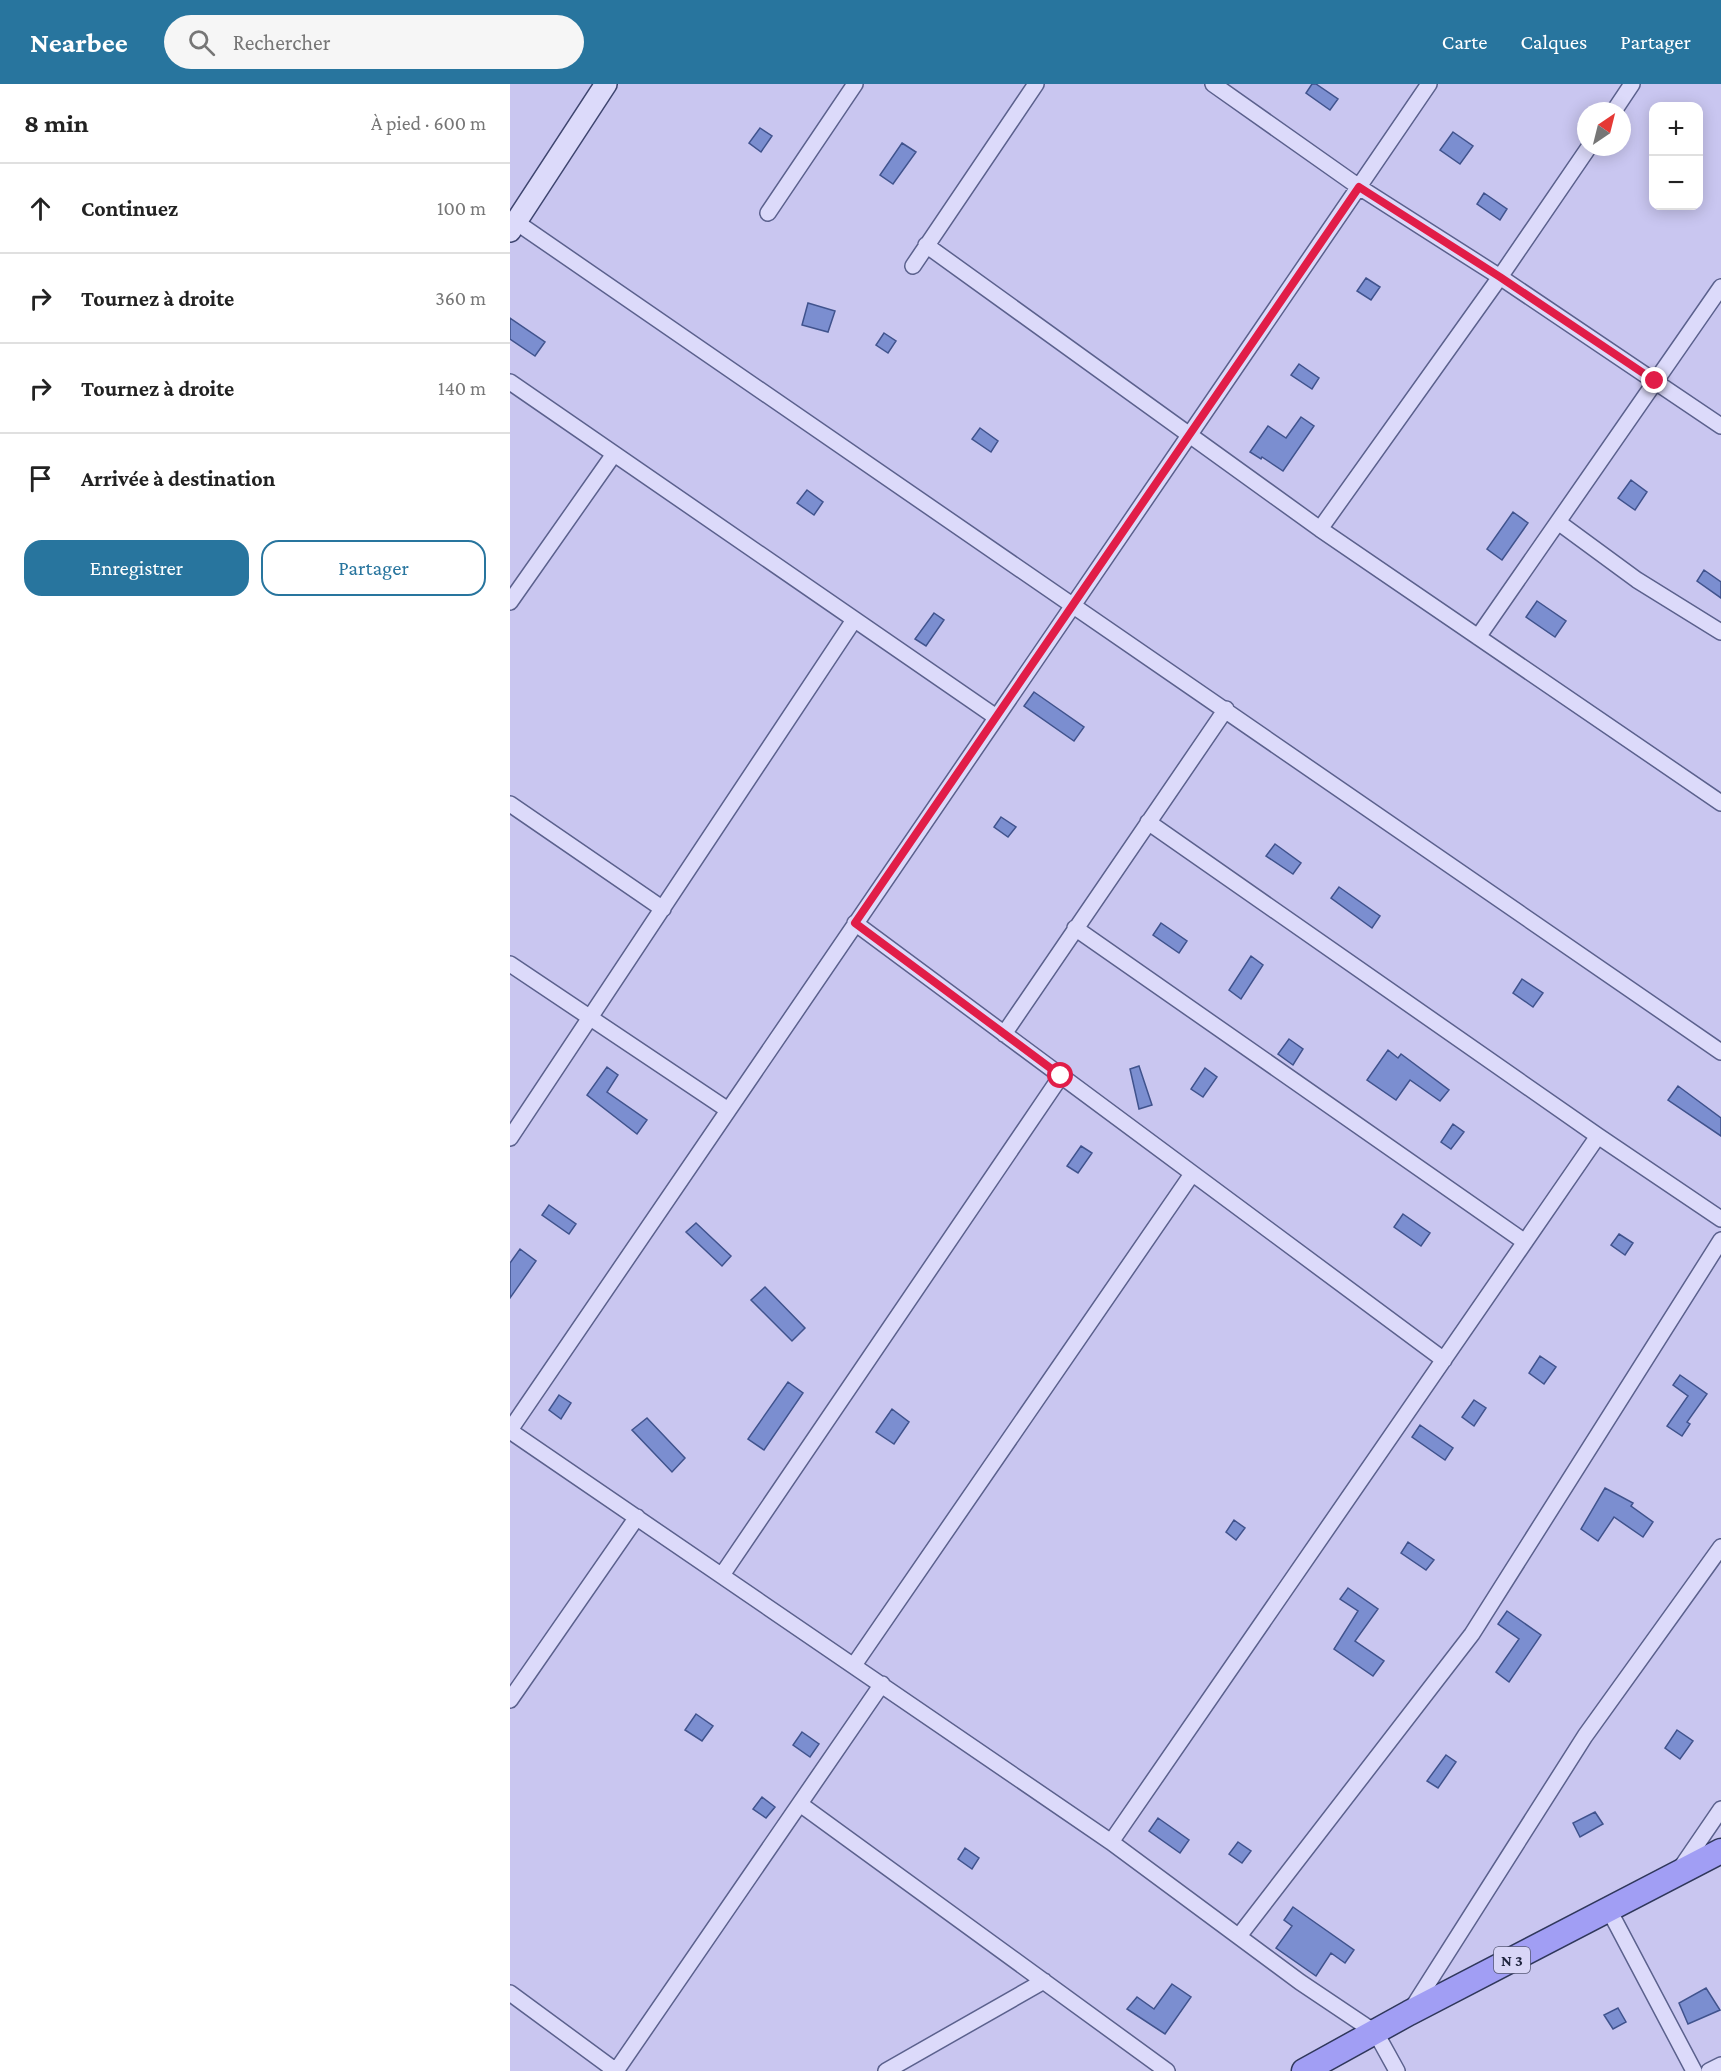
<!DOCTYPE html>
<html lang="fr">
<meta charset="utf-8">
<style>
body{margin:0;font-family:"Crimson Pro",serif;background:#f6f6f6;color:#222}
.controls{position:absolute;right:18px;top:18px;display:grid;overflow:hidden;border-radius:12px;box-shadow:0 3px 15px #0003}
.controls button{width:54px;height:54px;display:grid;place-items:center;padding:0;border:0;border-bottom:2px solid #e0e0e0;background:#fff;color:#222;font:30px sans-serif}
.compass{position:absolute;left:1067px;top:18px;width:54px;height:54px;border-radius:50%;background:#fff;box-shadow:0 3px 15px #0003;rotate:35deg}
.stop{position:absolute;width:18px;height:18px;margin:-14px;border:4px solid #e11d48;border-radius:50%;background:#fff}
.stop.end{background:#e11d48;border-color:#fff;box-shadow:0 2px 6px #0008}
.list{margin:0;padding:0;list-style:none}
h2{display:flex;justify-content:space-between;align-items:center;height:78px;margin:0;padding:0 24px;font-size:26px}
h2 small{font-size:20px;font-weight:400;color:#767676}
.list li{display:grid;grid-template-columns:39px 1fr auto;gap:18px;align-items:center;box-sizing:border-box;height:90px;padding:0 24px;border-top:2px solid #e0e0e0}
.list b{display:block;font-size:22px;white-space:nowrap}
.list em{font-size:20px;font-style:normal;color:#767676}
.actions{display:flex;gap:12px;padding:18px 24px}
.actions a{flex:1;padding:14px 0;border:2px solid #28759e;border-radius:18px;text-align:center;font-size:21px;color:#28759e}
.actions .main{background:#28759e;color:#fff}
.icon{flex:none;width:33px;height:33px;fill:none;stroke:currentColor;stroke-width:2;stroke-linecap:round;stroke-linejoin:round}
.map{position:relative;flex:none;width:1211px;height:1987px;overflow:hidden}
header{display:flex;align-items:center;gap:36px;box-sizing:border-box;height:84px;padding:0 30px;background:#28759e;color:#fff}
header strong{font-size:28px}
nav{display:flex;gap:33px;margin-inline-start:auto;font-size:21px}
.search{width:420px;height:54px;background:#f6f6f6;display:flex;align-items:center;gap:15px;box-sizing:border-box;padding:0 21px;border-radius:33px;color:#767676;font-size:22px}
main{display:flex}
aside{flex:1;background:#fff}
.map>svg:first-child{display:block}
.building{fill:#7b8ed0;stroke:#40538d;stroke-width:1.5}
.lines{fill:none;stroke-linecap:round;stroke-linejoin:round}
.street-casing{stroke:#5b618d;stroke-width:18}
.secondary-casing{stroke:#3e456f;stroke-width:24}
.primary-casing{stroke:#2f375b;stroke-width:27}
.street{stroke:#dcdafa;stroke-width:15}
.secondary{stroke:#dcdafa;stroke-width:21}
.primary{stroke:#a19ef4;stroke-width:24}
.route{stroke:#e11d48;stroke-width:8}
.labels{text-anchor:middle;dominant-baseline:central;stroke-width:5;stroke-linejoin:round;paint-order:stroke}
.shield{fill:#d9d6f7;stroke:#575975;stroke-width:1.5}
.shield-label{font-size:16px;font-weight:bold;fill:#1f243d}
</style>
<header>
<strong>Nearbee</strong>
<div class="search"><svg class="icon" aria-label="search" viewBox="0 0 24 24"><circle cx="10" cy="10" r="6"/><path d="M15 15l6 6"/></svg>Rechercher</div>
<nav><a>Carte</a><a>Calques</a><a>Partager</a></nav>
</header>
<main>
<aside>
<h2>8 min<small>À pied · 600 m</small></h2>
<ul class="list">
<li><svg class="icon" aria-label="ahead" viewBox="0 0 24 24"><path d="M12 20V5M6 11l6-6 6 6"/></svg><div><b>Continuez</b></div><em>100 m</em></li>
<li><svg class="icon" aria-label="right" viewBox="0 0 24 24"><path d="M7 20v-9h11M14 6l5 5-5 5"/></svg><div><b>Tournez à droite</b></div><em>360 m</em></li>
<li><svg class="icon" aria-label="right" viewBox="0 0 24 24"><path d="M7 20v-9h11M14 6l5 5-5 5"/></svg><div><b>Tournez à droite</b></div><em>140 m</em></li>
<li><svg class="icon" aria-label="arrive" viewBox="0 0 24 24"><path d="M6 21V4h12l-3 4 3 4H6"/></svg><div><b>Arrivée à destination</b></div></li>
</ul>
<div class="actions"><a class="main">Enregistrer</a><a>Partager</a></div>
</aside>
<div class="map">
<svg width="1211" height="1987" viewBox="0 0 1211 1987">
<rect width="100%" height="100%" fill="#c9c6f0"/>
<path class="building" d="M802,0h4l22,15 -8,11 -24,-17z
M250,44l12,8 -11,16 -12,-9z
M943,48l20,14 -13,18 -20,-14z
M392,59l14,9 -23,32 -13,-9z
M974,109l23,16 -7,11 -23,-16z
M856,194l14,9 -9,13 -14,-9z
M298,219l27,8 -7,21 -26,-7z
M0,234l35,24 -10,14 -25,-17z
M374,249l12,8 -8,12 -12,-8z
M789,280l20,14 -7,11 -21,-14z
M791,333l13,9 -31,45 -21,-14 -1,2 -11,-7 18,-26 18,12z
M470,344l18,13 -7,11 -19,-13z
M1121,396l16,12 -12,18 -17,-12z
M297,406l16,12 -9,13 -17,-12z
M1003,428l15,11 -26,37 -15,-11z
M1194,486l17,12v16l-24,-17z
M1027,517l29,20 -11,16 -29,-20z
M424,529l10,7 -18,26 -11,-7z
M524,608l50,35 -10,14 -50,-35z
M491,733l15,10 -8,10 -14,-10z
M765,760l26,19 -8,11 -27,-18z
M829,803l41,29 -8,12 -41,-30z
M651,839l26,18 -8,12 -26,-18z
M741,872l12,9 -22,34 -12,-9z
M1012,895l21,14 -10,14 -20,-14z
M779,955l14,10 -10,16 -15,-11z
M878,966l10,8 3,-4 48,36 -9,11 -30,-21 -14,20 -29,-20z
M629,982l13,39 -13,4 -9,-40z
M97,983l11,8 -11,17 40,28 -10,14 -50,-39z
M695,984l12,9 -14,20 -12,-8z
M1168,1002l43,32v18l-53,-36z
M943,1040l11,8 -13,17 -10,-7z
M571,1062l11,7 -14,20 -11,-7z
M39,1121l27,19 -7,10 -27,-19z
M893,1130l27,19 -9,13 -27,-19z
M186,1139l35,33 -9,10 -36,-34z
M1109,1150l14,9 -8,12 -14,-10z
M10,1165l16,12 -26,37v-35z
M255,1203l40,41 -13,13 -41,-41z
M1030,1272l16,11 -12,17 -15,-11z
M1170,1291l27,19 -20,28 3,2 -8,12 -15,-10 21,-30 -15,-11z
M278,1298l15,11 -39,57 -16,-11z
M49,1311l12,8 -10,16 -12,-9z
M964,1316l12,8 -12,18 -12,-9z
M382,1325l17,13 -15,22 -18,-12z
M137,1334l38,40 -13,14 -40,-42z
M910,1341l33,23 -8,12 -33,-23z
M1095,1404l28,15 -2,3 22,16 -10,15 -29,-20 -16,24 -17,-12z
M724,1436l11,8 -9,12 -10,-8z
M898,1458l26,18 -8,10 -25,-17z
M838,1504l30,21 -23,32 29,20 -11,15 -39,-27 24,-38 -18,-12z
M997,1527l34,24 -32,47 -13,-10 23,-33 -21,-15z
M186,1630l17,12 -11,15 -17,-11z
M1167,1646l16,11 -13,18 -15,-11z
M292,1648l17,12 -9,13 -17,-12z
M936,1671l10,7 -18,26 -11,-7z
M252,1713l13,10 -9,11 -13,-9z
M1085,1728l8,12 -23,13 -7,-14z
M648,1734l31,22 -9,13 -31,-22z
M728,1758l13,9 -9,12 -13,-9z
M455,1764l14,10 -7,11 -14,-10z
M783,1823l61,43 -9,13 -14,-10 -15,23 -40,-28 16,-22 -8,-6z
M662,1900l19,13 -26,37 -38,-25 10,-12 17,12z
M1196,1904l14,22 -32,14 -9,-21z
M1108,1924l8,14 -13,7 -9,-14z"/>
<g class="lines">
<g class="street-casing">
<path id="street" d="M703,0l146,103 141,90 221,149
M1104,27l18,-27
M258,129l87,-129
M6,138l1205,830
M416,161l394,284 401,274
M403,182l123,-182
M0,298l486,335
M1048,438l79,58 84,52
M810,445l180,-252 89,-130
M0,518l104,-148
M968,553l243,-350
M0,720l153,105
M638,738l450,314 123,83
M345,839l589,437
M565,844l450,314
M0,880l218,146
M494,950l222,-325
M0,1054l344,-518
M0,1346l919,-1346
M0,1347l601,411 189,140 76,51 21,38
M212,1491l339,-499
M344,1581l338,-491
M0,1616l127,-183
M290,1720l367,267
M601,1758l487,-706
M1170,1785l41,-60
M1099,1826l85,161
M729,1852l233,-302 249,-394
M0,1909l106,78
M901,1926l174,-274 136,-189
M106,1987l266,-387
M376,1987l158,-90
M1199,1987l12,-6"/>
</g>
<g class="secondary-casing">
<path id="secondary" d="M0,147l96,-147"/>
</g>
<g class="primary-casing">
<path id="primary" d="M794,1987l105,-58 312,-162"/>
</g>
<use href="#street" class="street"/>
<use href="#secondary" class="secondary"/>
<use href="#primary" class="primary"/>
</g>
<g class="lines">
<path class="route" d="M551,992l-206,-153 504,-736 141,90 155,104"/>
</g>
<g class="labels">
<rect class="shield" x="984" y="1863" width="36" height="26" rx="4.5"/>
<g class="shield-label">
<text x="1002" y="1876">N 3</text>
</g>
</g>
</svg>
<div class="controls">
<button>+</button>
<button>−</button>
</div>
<svg class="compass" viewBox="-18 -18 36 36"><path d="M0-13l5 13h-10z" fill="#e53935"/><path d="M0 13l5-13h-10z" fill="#767676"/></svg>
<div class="stop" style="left:551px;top:992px"></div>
<div class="stop end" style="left:1145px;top:297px"></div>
</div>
</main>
